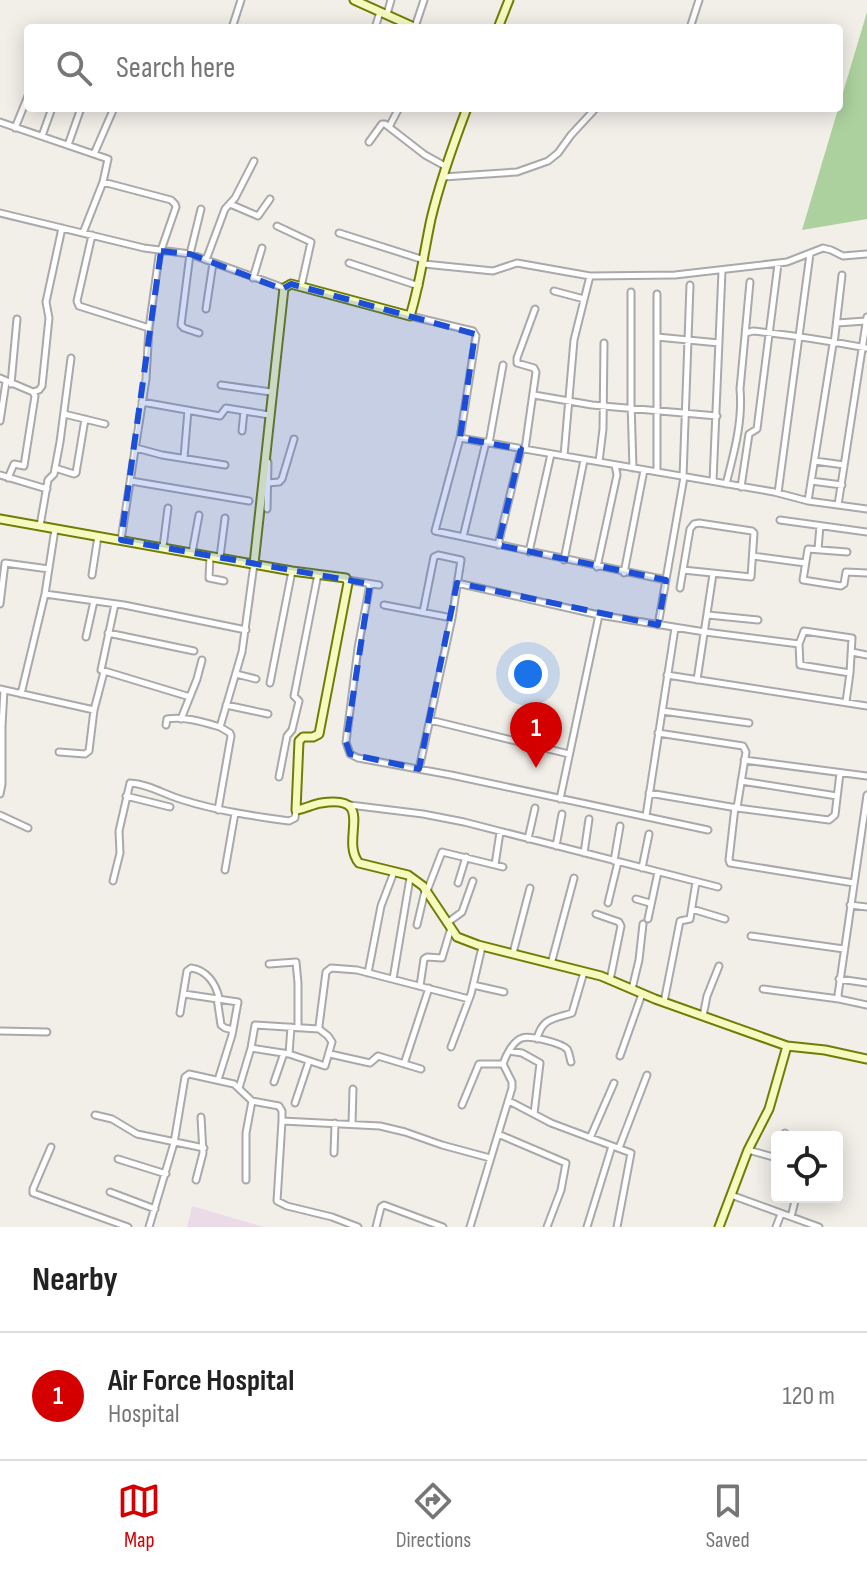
<!DOCTYPE html>
<style>
body{margin:0;font-family:"Sofia Sans Condensed",sans-serif;background:#f6f6f6;color:#222}
.controls{position:absolute;right:24px;bottom:24px;display:grid;overflow:hidden;border-radius:8px;box-shadow:0 4px 20px #0003}
.controls button{width:72px;height:72px;display:grid;place-items:center;padding:0;border:0;border-bottom:2px solid #e0e0e0;background:#fff;color:#222;font:40px sans-serif}
.you{position:absolute;left:528px;top:674px;width:28px;height:28px;margin:-20px;border:6px solid #fff;border-radius:50%;background:#1a73e8;box-shadow:0 0 0 12px #1a73e833}
.badge{display:grid;place-items:center;width:52px;height:52px;border-radius:50%;background:#d40000;color:#fff;font-size:26px;font-weight:700}
.pin{position:absolute;translate:-50% -66px;filter:drop-shadow(0 2px 4px #0008)}
.pin::after{content:'';position:absolute;top:42px;width:28px;height:24px;background:inherit;clip-path:polygon(0 0,100% 0,50% 100%)}
.list{margin:0;padding:0;list-style:none}
h2{display:flex;justify-content:space-between;align-items:center;height:104px;margin:0;padding:0 32px;font-size:34px}
h2 small{font-size:26px;font-weight:400;color:#767676}
.list li{display:grid;grid-template-columns:52px 1fr auto;gap:24px;align-items:center;box-sizing:border-box;height:128px;padding:0 32px;border-top:2px solid #e0e0e0}
.list b{display:block;font-size:30px;white-space:nowrap}
.list p{margin:0;font-size:26px;white-space:nowrap;color:#767676}
.list em{font-size:26px;font-style:normal;color:#767676}
.icon{flex:none;width:44px;height:44px;fill:none;stroke:currentColor;stroke-width:2;stroke-linecap:round;stroke-linejoin:round}
.map{position:relative;flex:none;width:867px;height:1227px;overflow:hidden}
.search{position:absolute;background:#fff;box-shadow:0 4px 20px #0003;left:24px;right:24px;top:24px;height:88px;display:flex;align-items:center;gap:20px;box-sizing:border-box;padding:0 28px;border-radius:8px;color:#767676;font-size:30px}
.sheet{height:232px;background:#fff}
nav{display:flex;justify-content:space-around;align-items:center;box-sizing:border-box;height:112px;border-top:2px solid #e0e0e0;background:#fff;font-size:22px;color:#767676}
nav a{display:grid;justify-items:center;gap:4px}
nav .on{color:#d40000}
.map>svg:first-child{display:block}
.industrial{fill:#ebdbe8}
.forest{fill:#add19e}
.lines{fill:none;stroke-linecap:round;stroke-linejoin:round}
.street-casing{stroke:#a9a9a9;stroke-width:9}
.secondary-casing{stroke:#707d05;stroke-width:11}
.street{stroke:#fff;stroke-width:5}
.secondary{stroke:#f7fabf;stroke-width:7}
.marked{fill:#1d4ed8;fill-opacity:0.2;stroke:#1d4ed8;stroke-width:6;stroke-dasharray:16 10;stroke-linejoin:round}
</style>
<div class="map">
<svg width="867" height="1227" viewBox="0 0 867 1227">
<rect width="100%" height="100%" fill="#f2efe9"/>
<path class="industrial" d="M192,1206l72,21h-77z"/>
<path class="forest" d="M867,12v207l-65,11z"/>
<g class="lines">
<g class="street-casing">
<path id="street" d="M387,14l4,-14
M415,27l9,-27
M232,28l9,-28
M375,28l5,-16
M690,28l9,-28
M0,122l108,37 -5,23 -20,51
M389,127l10,-19
M15,128l13,-32
M42,136l10,-28
M369,142l13,-18h3l40,31 20,11
M68,145l13,-37
M94,154l20,-46
M443,177l74,-5 31,-11 10,-8 13,-18 25,-27
M103,182l68,18 4,4 1,3 -17,49 -10,72 -3,51 -25,161
M230,204l28,12 12,-17
M0,213l144,35 46,6 94,34
M277,226l34,16 -10,45
M339,233l85,27
M92,235l-15,66 2,5 70,22
M206,260l19,-51 10,-11 19,-37
M349,263l70,23
M424,264l69,7 24,-8 73,13 85,-1 112,-13 36,-14 8,2 12,6 24,-2
M253,278l9,-30
M554,291l30,8
M631,292v110l2,66
M657,294v178
M206,309l7,-46
M410,316l63,15 3,5 -16,102 -25,93 231,49
M837,323l29,-2
M199,333l-15,-5 -3,-3 9,-71 11,-45
M746,333l7,-2c38,4 76,10 114,17
M657,337l62,6
M834,344l8,-69
M0,378l33,14 2,4 -11,70 -10,-2 -6,14
M11,384l6,-65
M221,385l50,7
M33,392l6,-2 3,-4 7,-68 -3,-16 16,-74
M534,395l58,10 125,11
M142,402l78,14 6,-8 43,7
M64,414l41,10
M0,421l6,-39
M242,431l2,-20
M460,438l314,54 34,9 59,8
M489,443l14,-78
M136,448l26,7 63,10
M525,449l11,-77 -2,-4 -17,-5v-5l18,-49
M564,456l10,-116 16,-64
M184,458l4,-48
M815,461l29,4
M599,462l4,-33 1,-86
M55,468l19,6 2,-1 9,-54
M0,475l47,14
M683,477l7,-192
M131,481l118,20
M713,481l9,-210
M811,481l31,4
M268,483l11,-1 3,-3 12,-40
M726,484c8,-31 17,-63 14,-95l10,-107
M741,487l8,-53 8,-5 21,-165
M778,493l32,-239
M808,501l25,-157
M838,505l29,-188
M267,509l1,-47
M780,520l87,12
M40,526l8,-46 6,-6 6,-32 11,-84
M463,537l23,-95
M498,545l23,-96
M163,547l5,-39
M818,549l2,-23
M529,552l22,-98
M847,552l-39,-3 -5,31 38,6 3,-2 2,-12 21,1
M192,553l7,-38
M210,556l-1,22 15,3
M753,556l52,7
M220,557l5,-39
M564,560l20,-100
M597,567l20,-92 -2,-10
M624,573l20,-103
M92,575l6,-39
M348,580l31,5
M457,583l142,32 106,17 94,12
M370,584l-12,64 -12,94 4,12 8,4 93,17 257,55
M680,588l10,-59 4,-5 5,-1 53,8 2,2 -3,44 -68,-7
M45,594l79,11 122,25
M0,604l5,-41 44,6
M115,604l-14,66 89,27
M384,605l68,13
M708,615l50,5
M658,625l26,-148
M108,633l86,18
M86,637l8,-36
M852,652l15,3
M236,674l20,5
M667,675l200,31
M697,680l16,-106
M270,683l22,-112
M0,689l94,21
M21,694l24,-100 10,-65
M846,702l4,-29 2,-35 -48,-7 -5,13 1,21 50,8
M226,705l42,9
M662,711l87,12
M181,719l16,-40 5,-19
M430,720l139,34
M166,725l1,-6c17,-3 36,3 53,8
M658,733l85,13 3,6 -9,56
M59,752l26,2 4,-3 5,-41 10,-38
M744,760l123,16
M419,769l33,-151 9,-58 -23,-5 -4,2 -11,55
M279,777l8,-41 5,-6 7,-29 -5,-5 24,-122
M741,781l96,15
M649,793l88,15 92,12 6,-5 5,-42
M0,794l2,-10v-58l2,-36
M867,795l-29,200 1,4 28,6
M126,796l44,11
M560,799l39,-184
M350,805l73,9 41,8 254,65
M735,807l-6,53 1,3 124,20
M218,810l13,-74 -1,-3 -10,-6 22,-75 12,-88
M0,815l28,13
M646,816l29,-188
M528,839l7,-31
M556,846l6,-32
M584,853l5,-34
M614,861l6,-35
M495,865l5,-33
M642,868l7,-34
M225,870l10,-57
M113,881l7,-28 -1,-22 11,-48c19,1 35,12 53,17 35,11 70,16 106,21l6,-3 1,-8
M458,883l8,-26
M427,891l15,-39 61,15
M636,899l14,4
M608,903l10,-41
M850,905l17,2
M692,909l33,10
M596,914l23,8 2,4 -11,54
M648,919l10,-47
M447,923l15,-11 11,-31
M417,925l8,-34
M751,936l93,13
M513,953l17,-65
M269,964l27,-2 2,21v44
M551,964l23,-86
M368,973l13,-67 13,-34
M393,979l17,-101
M839,979l28,4
M473,985l31,7
M420,986l4,-27 3,-2 15,1 9,-30
M632,989l7,-29 4,-36
M763,989l76,10
M184,994l54,8 -6,33 -14,45
M217,998l4,27 4,3 8,2
M664,1002l16,-81 10,-2 6,-37
M180,1013l7,-42 4,-3c16,2 25,16 28,30
M703,1016l4,-20 12,-30
M0,1031l47,1
M537,1039c5,-21 16,-20 35,-26l12,-41
M451,1047l20,-53 11,-47
M251,1048l38,6 36,12 7,-24 -4,-6 -9,-7v-3l7,-54 5,-4 26,2 112,29
M509,1051l13,2 18,10 -6,51
M289,1054l2,-27
M330,1054l40,9 8,-7 43,13
M620,1056l22,-62
M404,1064l25,-76
M274,1082l10,-29
M239,1088l12,-40 4,-23 64,4
M509,1101l42,22 80,30 -14,74
M295,1103l14,-42
M462,1105l17,-41h24
M95,1115l17,4 25,15 67,14
M282,1121l98,5 25,6 37,13 48,13
M352,1124l1,-35
M498,1134l68,29 -5,27 -14,37
M784,1137l1,-4
M590,1138l24,-55
M51,1147l-18,42v4l95,34
M619,1148l28,-73
M748,1150l29,8
M334,1153l1,-30
M118,1159l48,15
M196,1180l7,-27 -2,-36
M246,1180v-47l6,-32
M110,1192l45,17
M731,1195l88,32
M791,1217l5,-20
M149,1227l25,-84 11,-66 4,-3 45,10 18,17 27,5 3,5v10l-5,80 10,5 45,11 26,10
M376,1227l5,-20 3,-2 59,22
M470,1227l42,-139v-6l-9,-18c3,-9 10,-23 19,-26 8,-3 39,5 45,11 2,2 3,10 4,13
M587,1227l25,-81
M776,1227l5,-13"/>
</g>
<g class="secondary-casing">
<path id="secondary" d="M354,0l62,28
M498,28l11,-28
M0,519l292,52 54,7 2,5 -29,151 -6,3h-10l-4,4 -3,69c9,-1 17,-6 25,-7 57,-9 18,36 38,60l49,12 15,11 34,51 21,8 123,31 54,23 132,47 38,4 42,9
M254,564l30,-276 7,-4 119,32c10,-32 14,-64 21,-97 9,-38 22,-74 36,-111
M719,1227l29,-77 21,-41 18,-63"/>
</g>
<use href="#street" class="street"/>
<use href="#secondary" class="secondary"/>
</g>
<path class="marked" d="M161,251l29,3 92,35 9,-5 184,50 -15,104 61,11 -23,96 168,35 -8,45 -201,-42 -38,186 -69,-15 -4,-12 24,-158 -249,-44z"/>
</svg>
<div class="controls">
<button><svg class="icon" aria-label="locate" viewBox="0 0 24 24"><circle cx="12" cy="12" r="6"/><path d="M12 2v4M12 18v4M2 12h4M18 12h4"/></svg></button>
</div>
<div class="you"></div>
<div class="pin badge" style="left:536px;top:768px">1</div>
<div class="search"><svg class="icon" aria-label="search" viewBox="0 0 24 24"><circle cx="10" cy="10" r="6"/><path d="M15 15l6 6"/></svg>Search here</div>
</div>
<section class="sheet">
<h2>Nearby<small></small></h2>
<ul class="list">
<li><span class="badge">1</span><div><b>Air Force Hospital</b><p>Hospital</p></div><em>120 m</em></li>
</ul>
</section>
<nav>
<a class="on"><svg class="icon" aria-label="map" viewBox="0 0 24 24"><path d="M3 6l6-2 6 2 6-2v14l-6 2-6-2-6 2zM9 4v14M15 6v14"/></svg>Map</a>
<a><svg class="icon" aria-label="directions" viewBox="0 0 24 24"><path d="M12 3l9 9-9 9-9-9zM9 14v-3h6M13 9l2 2-2 2"/></svg>Directions</a>
<a><svg class="icon" aria-label="saved" viewBox="0 0 24 24"><path d="M7 4h10v16l-5-4-5 4z"/></svg>Saved</a>
</nav>
